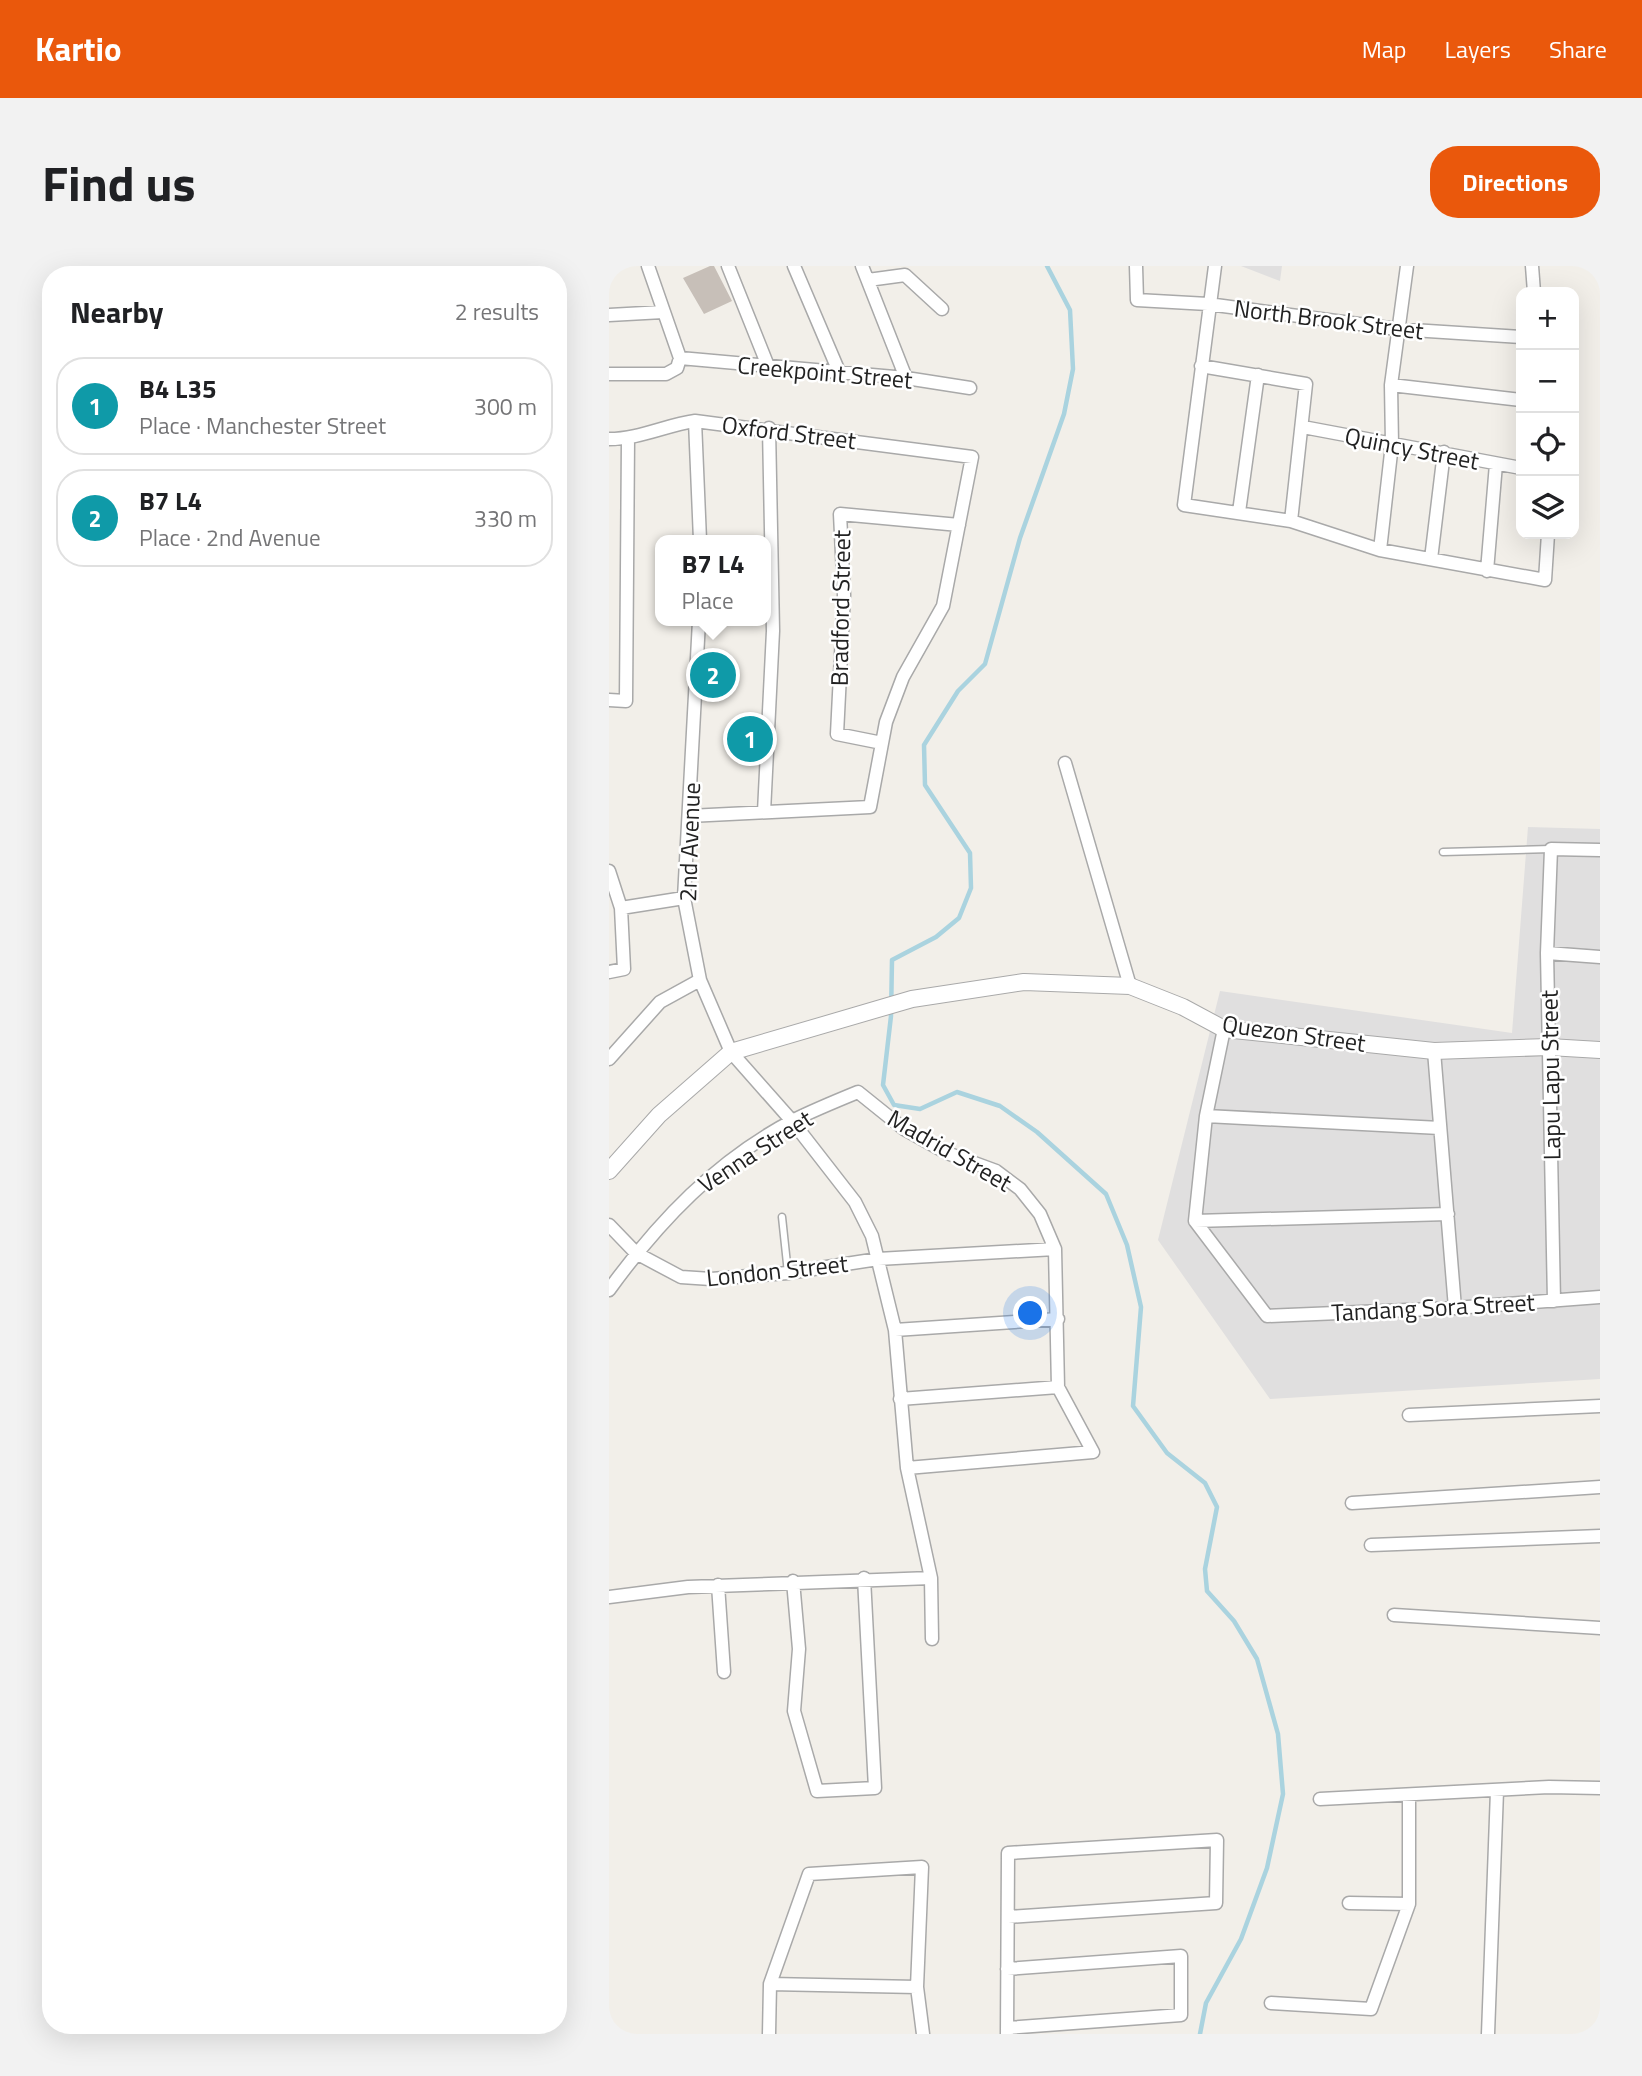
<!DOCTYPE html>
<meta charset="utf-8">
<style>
body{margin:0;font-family:"Titillium Web",sans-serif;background:#f2f2f2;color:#202124}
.controls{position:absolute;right:21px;top:21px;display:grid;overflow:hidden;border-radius:14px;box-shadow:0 7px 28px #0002}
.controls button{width:63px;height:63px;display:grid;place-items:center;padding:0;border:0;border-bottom:2px solid #e0e0e0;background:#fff;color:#202124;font:35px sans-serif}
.you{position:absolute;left:422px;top:1048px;width:24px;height:24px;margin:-18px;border:5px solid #fff;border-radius:50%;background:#1a73e8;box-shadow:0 0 0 10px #1a73e833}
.badge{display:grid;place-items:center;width:46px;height:46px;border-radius:50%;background:#ea580c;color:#fff;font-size:23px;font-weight:700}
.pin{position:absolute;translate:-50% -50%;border:4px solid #fff;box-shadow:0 2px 7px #0006}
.popup{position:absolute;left:46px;top:269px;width:116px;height:91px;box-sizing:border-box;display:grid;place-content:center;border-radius:14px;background:#fff;filter:drop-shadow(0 2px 5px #0005);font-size:23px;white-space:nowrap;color:#757577}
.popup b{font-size:26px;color:#202124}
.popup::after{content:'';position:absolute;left:50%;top:100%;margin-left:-14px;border:14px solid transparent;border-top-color:#fff}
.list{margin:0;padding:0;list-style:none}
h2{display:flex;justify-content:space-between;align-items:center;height:91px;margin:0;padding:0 28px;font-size:30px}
h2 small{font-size:23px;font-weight:400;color:#757577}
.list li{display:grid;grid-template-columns:46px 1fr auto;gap:21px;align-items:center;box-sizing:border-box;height:98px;margin:0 14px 14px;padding:0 14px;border:2px solid #e0e0e0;border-radius:28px}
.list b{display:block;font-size:26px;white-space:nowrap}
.list p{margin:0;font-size:23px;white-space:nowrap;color:#757577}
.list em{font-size:23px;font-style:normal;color:#757577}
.icon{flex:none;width:38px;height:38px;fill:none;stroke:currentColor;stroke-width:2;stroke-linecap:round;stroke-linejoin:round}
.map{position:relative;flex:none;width:991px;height:1768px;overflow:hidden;border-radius:28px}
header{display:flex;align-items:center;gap:42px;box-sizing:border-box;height:98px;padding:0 35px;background:#ea580c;color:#fff}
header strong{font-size:33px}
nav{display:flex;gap:38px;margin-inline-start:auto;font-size:24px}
.intro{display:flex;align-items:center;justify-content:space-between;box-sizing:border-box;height:168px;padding:0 42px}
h1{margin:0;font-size:49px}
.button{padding:18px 32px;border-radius:28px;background:#ea580c;color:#fff;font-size:24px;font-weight:700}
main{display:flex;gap:42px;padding:0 42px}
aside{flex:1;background:#fff;border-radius:28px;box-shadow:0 7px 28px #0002}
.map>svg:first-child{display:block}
.residential{fill:#e0dfdf}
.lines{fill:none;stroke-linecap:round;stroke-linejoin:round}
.stream{stroke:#aad3df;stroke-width:4.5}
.building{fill:#c7bfb8}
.service-casing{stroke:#a9a9a9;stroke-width:9}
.minor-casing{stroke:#a9a9a9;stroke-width:15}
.tertiary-casing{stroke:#a9a9a9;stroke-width:18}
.service{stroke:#fff;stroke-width:6}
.minor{stroke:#fff;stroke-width:12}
.tertiary{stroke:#fff;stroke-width:16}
.labels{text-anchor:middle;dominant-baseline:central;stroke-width:5;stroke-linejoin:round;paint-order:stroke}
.street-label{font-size:24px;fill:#222;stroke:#fff}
</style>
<header>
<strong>Kartio</strong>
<nav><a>Map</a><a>Layers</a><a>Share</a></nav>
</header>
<div class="intro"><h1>Find us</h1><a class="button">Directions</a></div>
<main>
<aside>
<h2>Nearby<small>2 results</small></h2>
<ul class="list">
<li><span class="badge" style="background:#0f9aa8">1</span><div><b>B4 L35</b><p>Place · Manchester Street</p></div><em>300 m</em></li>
<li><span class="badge" style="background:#0f9aa8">2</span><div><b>B7 L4</b><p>Place · 2nd Avenue</p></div><em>330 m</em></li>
</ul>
</aside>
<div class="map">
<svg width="991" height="1768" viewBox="0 0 991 1768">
<rect width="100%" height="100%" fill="#f2efe9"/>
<path class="residential" d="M632,0h41l-2,15z
M919,561l72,2v550l-330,20 -112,-159 62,-249 292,42z"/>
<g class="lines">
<path class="stream" d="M438,0l23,44 3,59 -9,45 -44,124 -35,126 -27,27 -34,54 1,40 45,68 1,35 -12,30 -23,19 -44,23 -1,56 -8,69 11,20 26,4 37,-17 43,14 37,26 69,62 21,51 14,62 -8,99 34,47 38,30 12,24 -12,62 2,22 27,30 23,38 21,75 5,60 -16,74 -26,71 -35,64 -6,31"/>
</g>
<path class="building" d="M101,0h4l18,35 -28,13 -21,-36z
M95,401l18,2 -2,16 -17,-3z
M132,464l17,1v17l-16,-1z"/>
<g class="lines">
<g class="service-casing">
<path id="service" d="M834,586l108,-3
M173,951l6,56"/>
</g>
<g class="minor-casing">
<path id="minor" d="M39,0l32,92
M119,0l40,100
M185,0l46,108
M253,0l44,112
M527,0l1,34 71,4 189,25 124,8
M606,0l-31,239 107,16 89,29 165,30 3,-46
M923,0l2,26
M259,14l37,-5 37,34
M0,49l54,-3
M71,92l226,20 64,10
M592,100l105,18 -15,137
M0,108h57l11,-6 3,-10
M782,119l130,15
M86,155l5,119
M694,161l218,41
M0,173c30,0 57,-14 86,-18l277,36 -29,149 -40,71 -17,45 -16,85 -181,9
M630,246l19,-137
M771,284l12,-106 -1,-59 16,-119
M822,293l13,-107
M878,305l9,-107
M0,434l17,1 2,-262
M273,477l-45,-9 7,-139 -4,-81 119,11
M456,497l65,223
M155,546l9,-181 -4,-203
M0,605l12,37 3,61 -15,3
M12,642l63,-10
M938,687l53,4
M615,763l-18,87 -11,105 72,95 188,-8 145,-11
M825,785l21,257
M0,793l51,-57 40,-22
M597,850l234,12
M586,955l253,-7
M0,959l27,28 45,24 30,2 77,-6 90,-14 177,-10
M0,1024c50,-69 108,-130 185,-170 20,-10 42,-19 64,-28l46,37 43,24 49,18 24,18 20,25 15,35 3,138 35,65 -186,16
M945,1035l-7,-348 4,-104 49,1
M286,1064l163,-11
M291,1133l158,-12
M800,1149l191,-9
M743,1237l248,-16
M762,1279l229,-9
M322,1312l1,61
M184,1315l6,68 -5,62 23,80 58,-3 -11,-210
M109,1319l6,87
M0,1331l79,-10 243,-9 -24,-110 -12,-138 -23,-94 -17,-34 -63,-81 -61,-69 -31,-72 -16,-82 15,-277
M785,1349l206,13
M711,1533l229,-12 51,1
M740,1637l60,1
M161,1718l147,3
M662,1737l100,6 38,-105v-108
M398,1762l174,-13v-59l-174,13
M160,1768l1,-50 39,-110 113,-7 -5,120 6,47
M398,1768l1,-181 209,-13 -1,63 -208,14
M879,1768l9,-243
M991,1768v-4"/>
</g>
<g class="tertiary-casing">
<path id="tertiary" d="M0,905l50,-56 72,-63 181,-53 112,-17 106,4 53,21 41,22 210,22 115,-4 51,3"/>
</g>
<use href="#service" class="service"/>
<use href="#minor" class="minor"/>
<use href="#tertiary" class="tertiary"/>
</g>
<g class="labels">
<g class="street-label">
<text transform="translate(720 53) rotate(7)">North Brook Street</text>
<text transform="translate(216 106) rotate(5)">Creekpoint Street</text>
<text transform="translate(180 166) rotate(7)">Oxford Street</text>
<text transform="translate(803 182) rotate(11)">Quincy Street</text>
<text transform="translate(231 342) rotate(-89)">Bradford Street</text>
<text transform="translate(80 576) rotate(-88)">2nd Avenue</text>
<text transform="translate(685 767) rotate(8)">Quezon Street</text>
<text transform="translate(941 809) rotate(-91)">Lapu Lapu Street</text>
<text transform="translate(341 884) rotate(30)">Madrid Street</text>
<text transform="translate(146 885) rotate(-33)">Venna Street</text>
<text transform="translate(168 1004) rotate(-6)">London Street</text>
<text transform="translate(824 1041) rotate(-3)">Tandang Sora Street</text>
</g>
</g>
</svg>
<div class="controls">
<button>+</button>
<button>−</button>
<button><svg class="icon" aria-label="locate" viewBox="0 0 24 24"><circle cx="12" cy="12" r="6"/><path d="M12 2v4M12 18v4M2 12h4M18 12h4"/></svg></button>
<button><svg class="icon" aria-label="layers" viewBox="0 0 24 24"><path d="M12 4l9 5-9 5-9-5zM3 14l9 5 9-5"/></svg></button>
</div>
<div class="you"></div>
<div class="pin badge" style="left:141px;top:473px;background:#0f9aa8">1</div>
<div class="pin badge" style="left:104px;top:409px;background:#0f9aa8">2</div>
<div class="popup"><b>B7 L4</b>Place</div>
</div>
</main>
